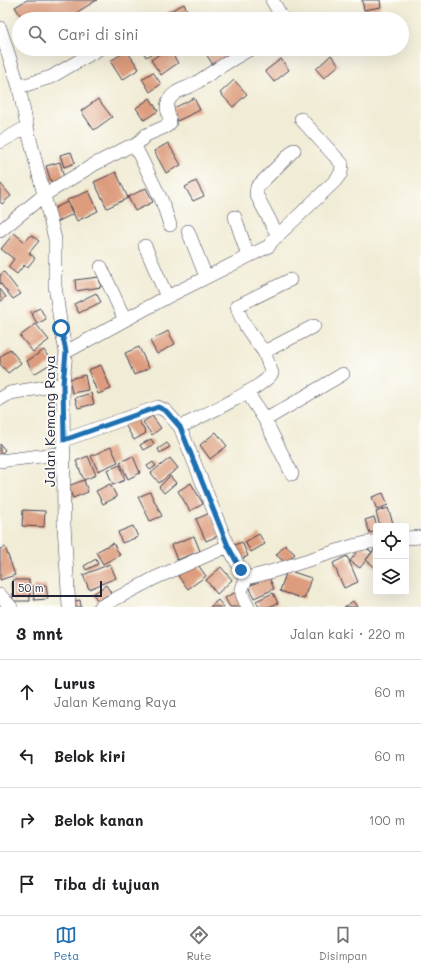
<!DOCTYPE html>
<html lang="id">
<meta charset="utf-8">
<style>
body{margin:0;font-family:Mali,sans-serif;background:#f2f2f2;color:#202124}
.controls{position:absolute;right:12px;bottom:12px;display:grid;overflow:hidden;border-radius:4px;box-shadow:0 4px 16px #0002}
.controls button{width:36px;height:36px;display:grid;place-items:center;padding:0;border:0;border-bottom:1px solid #e0e0e0;background:#fff;color:#202124;font:20px sans-serif}
.scale{position:absolute;left:12px;bottom:10px;width:90px;box-sizing:border-box;padding-left:4px;border:2px solid #22223b;border-top:0;font-size:11px;line-height:14px;white-space:nowrap;color:#22223b;-webkit-text-stroke:3px #fdfcf7;paint-order:stroke}
.stop{position:absolute;width:12px;height:12px;margin:-9px;border:3px solid #1f6fb2;border-radius:50%;background:#fff}
.stop.end{background:#1f6fb2;border-color:#fff;box-shadow:0 1px 4px #0008}
.list{margin:0;padding:0;list-style:none}
h2{display:flex;justify-content:space-between;align-items:center;height:52px;margin:0;padding:0 16px;font-size:17px}
h2 small{font-size:13px;font-weight:400;color:#757577}
.list li{display:grid;grid-template-columns:26px 1fr auto;gap:12px;align-items:center;box-sizing:border-box;height:64px;padding:0 16px;border-top:1px solid #e0e0e0}
.list b{display:block;font-size:15px;white-space:nowrap}
.list p{margin:0;font-size:13px;white-space:nowrap;color:#757577}
.list em{font-size:13px;font-style:normal;color:#757577}
.icon{flex:none;width:22px;height:22px;fill:none;stroke:currentColor;stroke-width:2;stroke-linecap:round;stroke-linejoin:round}
.map{position:relative;flex:none;width:421px;height:607px;overflow:hidden}
.search{position:absolute;background:#fff;box-shadow:0 4px 16px #0002;left:12px;right:12px;top:12px;height:44px;display:flex;align-items:center;gap:10px;box-sizing:border-box;padding:0 14px;border-radius:22px;color:#757577;font-size:15px}
.sheet{height:308px;background:#fff}
nav{display:flex;justify-content:space-around;align-items:center;box-sizing:border-box;height:56px;border-top:1px solid #e0e0e0;background:#fff;font-size:11px;color:#757577}
nav a{display:grid;justify-items:center;gap:2px}
nav .on{color:#1f6fb2}
.map>svg:first-child{display:block}
.building{fill:#dd9c7d}
.lines{fill:none;stroke-linecap:round;stroke-linejoin:round}
.minor-casing{stroke:#414052;stroke-width:14}
.minor{stroke:#fff;stroke-width:13}
.route{stroke:#1f6fb2;stroke-width:5}
.labels{text-anchor:middle;dominant-baseline:central;stroke-width:3.5;stroke-linejoin:round;paint-order:stroke}
.street-label{font-size:14px;fill:#22223b;stroke:#fdfcf7}
</style>
<div class="map">
<svg width="421" height="607" viewBox="0 0 421 607">
<rect width="100%" height="100%" fill="#fdfcf7"/>
<filter id="ink" filterUnits="userSpaceOnUse"><feTurbulence type="fractalNoise" baseFrequency=".025" numOctaves="2"/><feDisplacementMap in="SourceGraphic" scale="8" xChannelSelector="R" yChannelSelector="G"/><feConvolveMatrix kernelMatrix="1 2 1 2 8 2 1 2 1" color-interpolation-filters="sRGB"/></filter>
<filter id="wash" filterUnits="userSpaceOnUse"><feTurbulence type="fractalNoise" baseFrequency=".012" numOctaves="4" result="noise"/><feDisplacementMap in="SourceGraphic" scale="16" xChannelSelector="R" yChannelSelector="G"/><feGaussianBlur stdDeviation="0.9" result="paint"/><feColorMatrix in="noise" values="0 0 0 0 0 0 0 0 0 0 0 0 0 0 0 0 0 1.4 0 .05"/><feComposite in="paint" operator="in"/></filter>
<g filter="url(#wash)">
<rect width="100%" height="100%" fill="#f1ecd5"/>
<g id="blocks">
<path class="building" d="M27,0h70l-31,19h-43l-8,-12z
M362,0h18l1,7 -17,3z
M184,4l6,12 -7,3h-14l-3,-6z
M142,49h20l-16,8z
M167,49h2l9,14 -17,12 -10,-15z
M213,49h8l7,10 -13,9 -9,-14z
M127,51l12,18 -17,11 -12,-19z
M331,55l8,10 -15,13 -8,-9z
M281,59l8,11 -15,12 -9,-11z
M153,72l8,12 -11,8 -8,-13z
M234,80l13,14 -14,13 -13,-14z
M150,98l8,13 -14,9 -8,-12z
M194,98l6,12 -23,11 -5,-12z
M98,99l14,18 -18,13 -13,-19z
M168,143l13,22 -15,8 -12,-22z
M71,152l4,11 -11,4 -4,-12z
M60,162l4,16 -13,4 -5,-16z
M116,172l12,26 -21,10 -13,-26z
M196,181l8,15 -11,5 -8,-14z
M0,183l11,13 -9,8 -2,-2z
M146,188l7,14 -18,9 -7,-14z
M89,191l9,20 -21,10 -10,-21z
M67,202l6,12 -18,9 -6,-12z
M14,233l11,9 6,-7 8,6 -10,12 6,5 -8,10 -3,-3 -7,9 -9,-7 6,-8 -13,-10z
M4,272l17,22 -8,5 -13,-16v-8z
M99,277l2,10 -25,4 -1,-11z
M0,289l6,8 -6,5z
M96,293l5,9 -22,11 -5,-9z
M40,308l6,11 -9,5 -6,-12z
M36,324l13,16 -16,12 -13,-16z
M168,331l7,13 -18,10 -7,-13z
M139,347l10,21 -15,7 -9,-22z
M10,349l11,14 -13,10 -8,-9v-7z
M44,350l8,13 -18,11 -7,-13z
M101,365l10,24 -13,5 -10,-24z
M85,375l3,15 -16,3 -3,-14z
M91,393l3,11 -16,4 -3,-10z
M136,416l10,17 -12,7 -10,-17z
M152,416l9,12 -9,7 -9,-13z
M216,432l11,14 -17,13 -10,-14z
M151,439l3,5 -11,6 -3,-5z
M167,443l3,4 -10,6 -2,-4z
M0,444l5,6 -5,5z
M111,447l7,15 -20,9 -7,-15z
M88,456l8,19 -12,5 -8,-19z
M133,456l7,17 -12,6 -8,-17z
M170,458l8,10 -19,15 -8,-10z
M153,462l3,4 -6,4 -3,-4z
M120,465l5,15 -12,5 -6,-15z
M170,476l6,7 -12,10 -5,-6z
M84,480l4,12 -15,6 -5,-12z
M191,483l12,21 -13,7 -12,-20z
M110,484l7,13 -14,7 -7,-13z
M150,492l12,24 -12,5 -12,-24z
M383,493l5,12 -11,5 -5,-13z
M388,508l6,18h-14l-4,-14z
M23,510l22,1 -1,16 -22,-1z
M210,513l10,22 -14,6 -10,-22z
M374,517l3,9 -1,5 -6,2 -5,-13z
M133,526l5,11 -16,6 -4,-11z
M259,534l6,10 -14,8 -6,-10z
M194,536l6,15 -23,9 -6,-15z
M242,542l6,14 -9,4 -7,-14z
M113,543l7,12 -17,9 -7,-12z
M285,545l10,9 -9,9 -10,-8z
M362,545l10,7 -12,16 -10,-7z
M5,547l10,28 -15,5v-31z
M376,547v21l-10,-8z
M347,556l11,26 -14,6 -11,-25z
M96,559l2,5 -12,6 -2,-4z
M196,562l10,14 -18,13 -10,-13z
M110,564l6,14 -27,11 -6,-14z
M221,567l11,13 -15,14 -11,-14z
M287,570l24,8 -7,21 -24,-8z
M269,577l5,12 -20,9 -5,-12z
M12,580h17l1,21h-17z
M46,585l2,14 -14,1 -1,-14z
M106,585l5,8 -13,8 -5,-7z
M236,592l7,15h-13l-5,-9z
M273,593l5,10 -9,4h-10l-3,-6z
M80,600l1,7h-5l-1,-6z
M218,600l6,7h-14z
M353,601l4,6h-13z"/>
</g>
</g>
<g filter="url(#ink)">
<use href="#blocks" fill-opacity="0" stroke="#414052" stroke-width="1"/>
<g class="lines">
<g class="minor-casing">
<path id="minor" d="M272,0l11,19
M0,28l19,59 8,40 28,112v47l6,42 5,24 -3,32 1,141 5,82
M19,87l32,-10 48,-28
M0,142l27,-15
M135,146l27,55 8,24
M235,217l13,39
M0,231l44,-36 51,-31 33,-17 7,-1 11,-11 21,-9 3,-3c0,-7 -5,-14 -2,-21 5,-12 19,-13 28,-19 18,-12 35,-24 55,-34
M188,231l18,46
M278,236l-22,-42 1,-7 37,-37
M145,246l22,51
M101,267l24,53
M66,352l101,-55 102,-51 3,-5 63,-60 6,-8 1,-9 -41,-45
M264,352c-10,-14 -23,-29 -27,-46l53,-26
M247,392l18,28 27,54
M0,399l10,-6 53,-9
M265,420l78,-46
M180,427c18,-9 85,-40 92,-54l-8,-21 50,-26
M64,440l94,-33 8,4 14,16 48,119
M0,461l64,-8
M406,538l15,-1
M247,578c-8,13 -6,16 1,29
M0,595l11,12
M100,607l55,-29 73,-32 13,24 6,8 23,-6 86,-27 20,-4"/>
</g>
<use href="#minor" class="minor"/>
</g>
</g>
<g class="lines" filter="url(#ink)">
<path class="route" d="M61,328l5,24 -3,32 1,56 94,-33 8,4 14,16 48,119 13,24"/>
</g>
<g class="labels">
<g class="street-label">
<text transform="translate(49 421) rotate(-90)">Jalan Kemang Raya</text>
</g>
</g>
</svg>
<div class="controls">
<button><svg class="icon" aria-label="locate" viewBox="0 0 24 24"><circle cx="12" cy="12" r="6"/><path d="M12 2v4M12 18v4M2 12h4M18 12h4"/></svg></button>
<button><svg class="icon" aria-label="layers" viewBox="0 0 24 24"><path d="M12 4l9 5-9 5-9-5zM3 14l9 5 9-5"/></svg></button>
</div>
<div class="scale">50 m</div>
<div class="stop" style="left:61px;top:328px"></div>
<div class="stop end" style="left:241px;top:570px"></div>
<div class="search"><svg class="icon" aria-label="search" viewBox="0 0 24 24"><circle cx="10" cy="10" r="6"/><path d="M15 15l6 6"/></svg>Cari di sini</div>
</div>
<section class="sheet">
<h2>3 mnt<small>Jalan kaki · 220 m</small></h2>
<ul class="list">
<li><svg class="icon" aria-label="ahead" viewBox="0 0 24 24"><path d="M12 20V5M6 11l6-6 6 6"/></svg><div><b>Lurus</b><p>Jalan Kemang Raya</p></div><em>60 m</em></li>
<li><svg class="icon" aria-label="left" viewBox="0 0 24 24"><path d="M17 20v-9H6M10 6l-5 5 5 5"/></svg><div><b>Belok kiri</b></div><em>60 m</em></li>
<li><svg class="icon" aria-label="right" viewBox="0 0 24 24"><path d="M7 20v-9h11M14 6l5 5-5 5"/></svg><div><b>Belok kanan</b></div><em>100 m</em></li>
<li><svg class="icon" aria-label="arrive" viewBox="0 0 24 24"><path d="M6 21V4h12l-3 4 3 4H6"/></svg><div><b>Tiba di tujuan</b></div></li>
</ul>
</section>
<nav>
<a class="on"><svg class="icon" aria-label="map" viewBox="0 0 24 24"><path d="M3 6l6-2 6 2 6-2v14l-6 2-6-2-6 2zM9 4v14M15 6v14"/></svg>Peta</a>
<a><svg class="icon" aria-label="directions" viewBox="0 0 24 24"><path d="M12 3l9 9-9 9-9-9zM9 14v-3h6M13 9l2 2-2 2"/></svg>Rute</a>
<a><svg class="icon" aria-label="saved" viewBox="0 0 24 24"><path d="M7 4h10v16l-5-4-5 4z"/></svg>Disimpan</a>
</nav>
